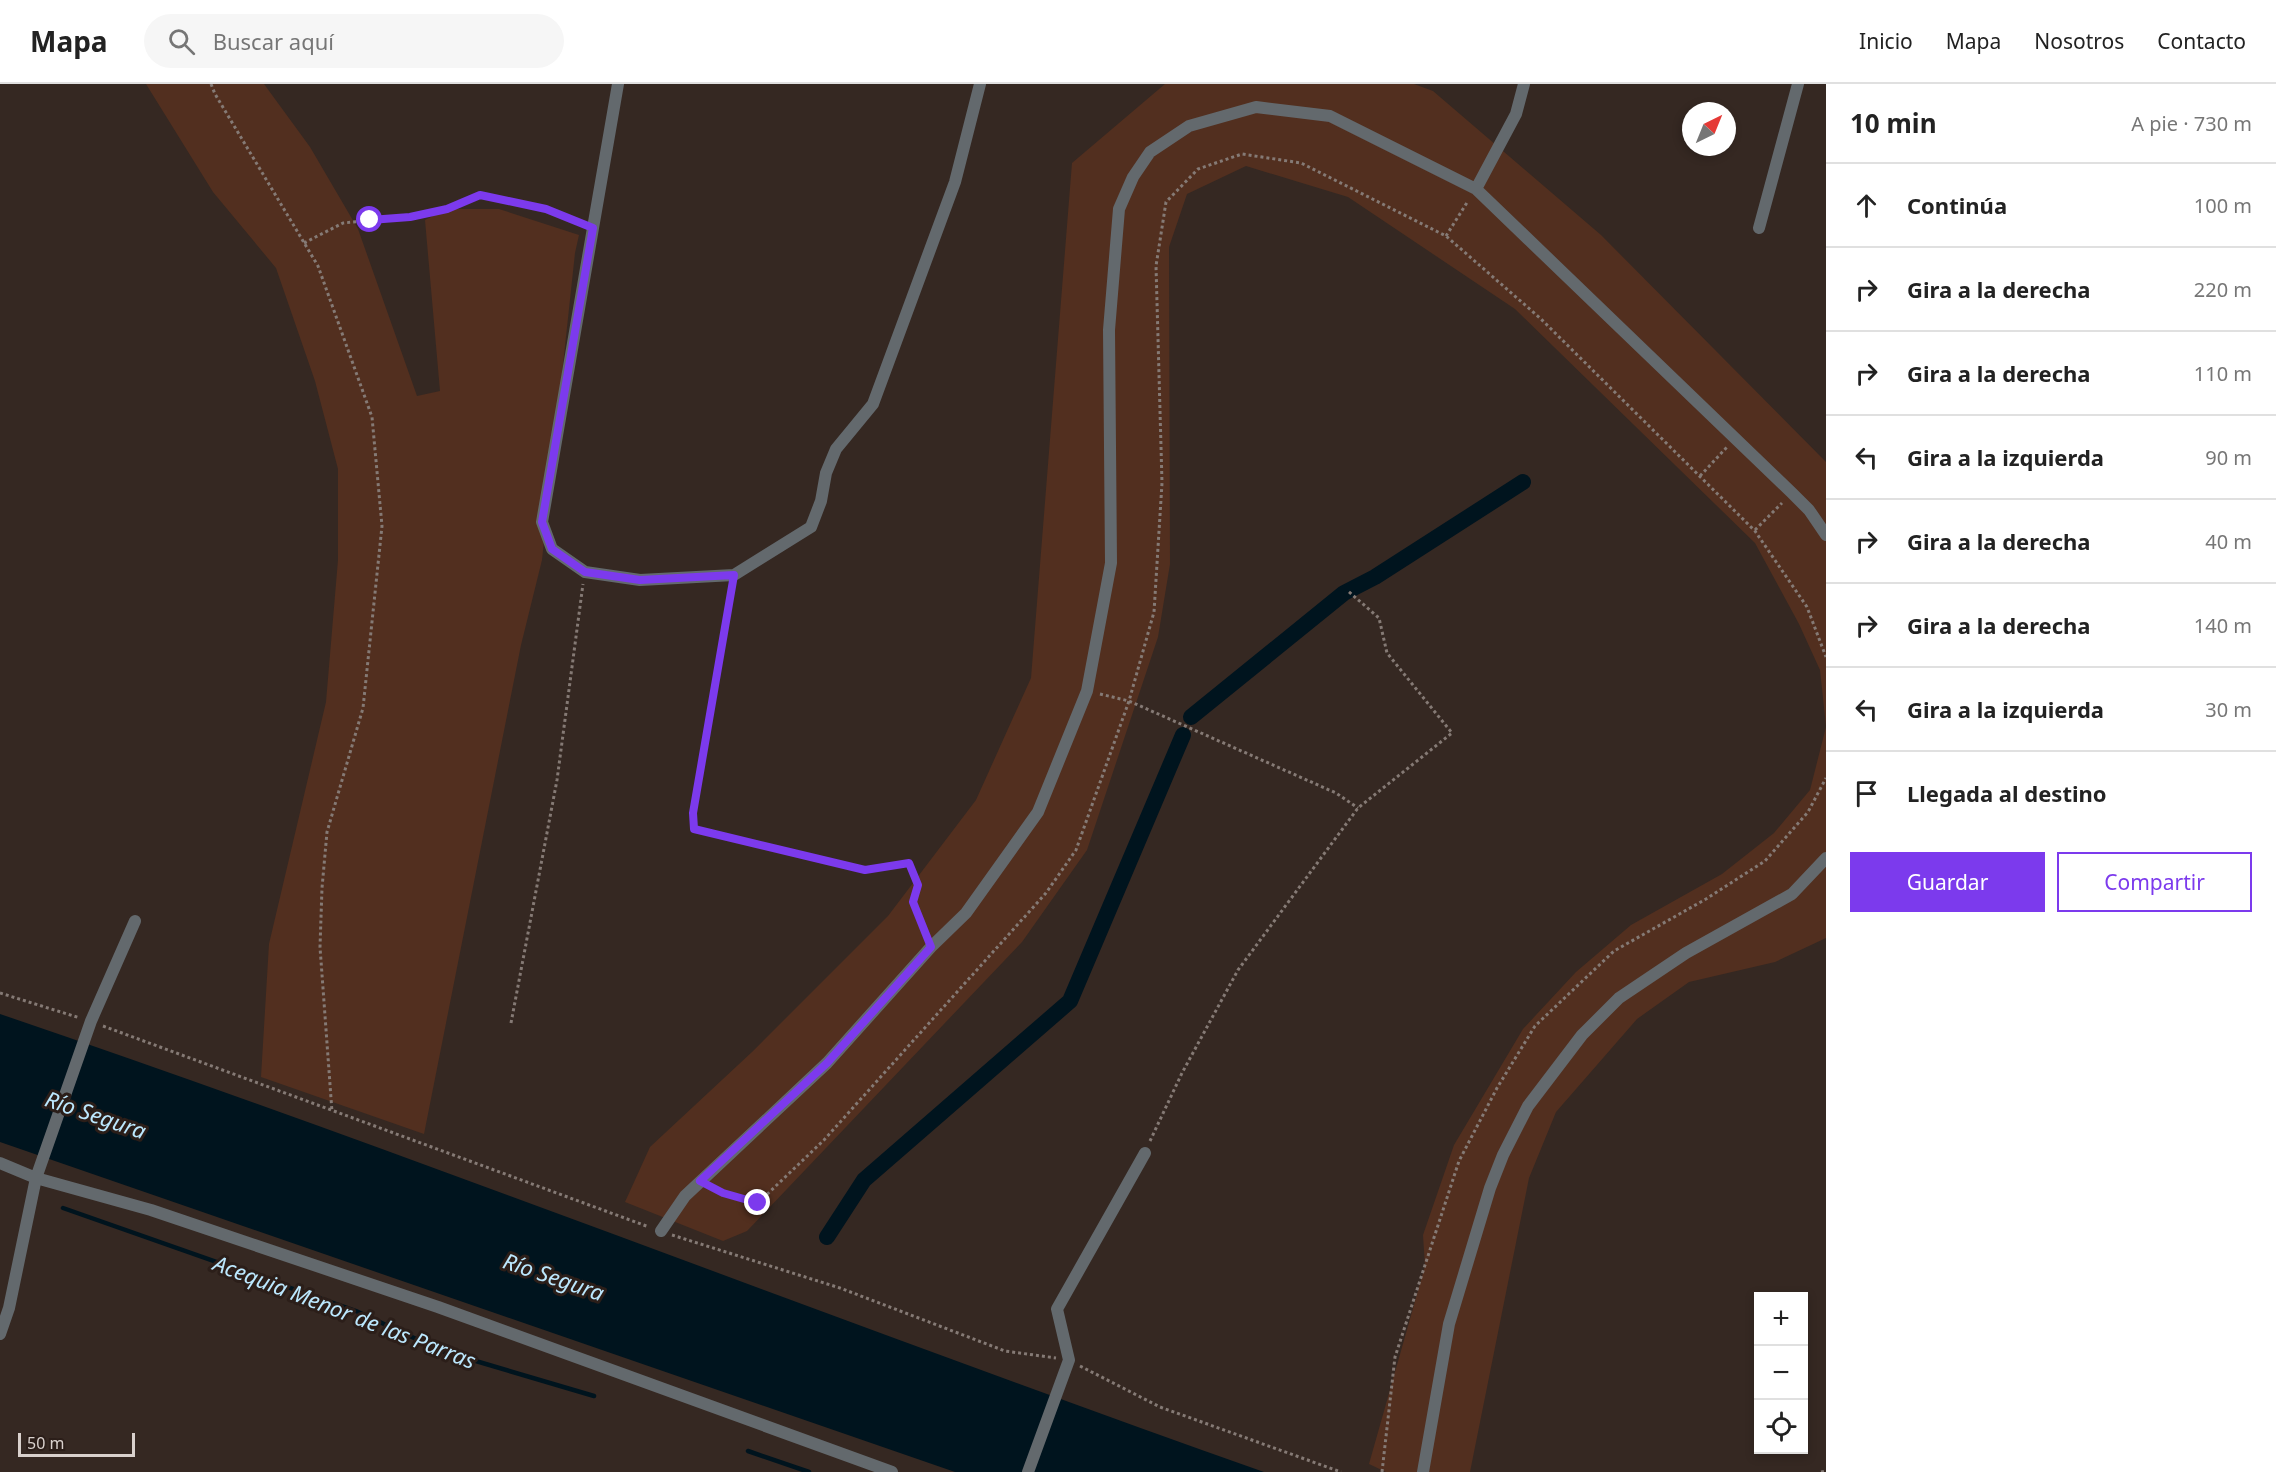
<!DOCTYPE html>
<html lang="es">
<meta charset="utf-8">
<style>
body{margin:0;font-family:"Noto Sans",sans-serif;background:#f6f6f6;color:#222}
.controls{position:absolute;right:18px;bottom:18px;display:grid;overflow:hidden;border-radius:0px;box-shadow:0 3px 9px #0003}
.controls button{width:54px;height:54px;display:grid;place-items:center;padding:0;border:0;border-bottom:2px solid #e0e0e0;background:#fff;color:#222;font:30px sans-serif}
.compass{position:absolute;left:1682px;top:18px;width:54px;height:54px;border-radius:50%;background:#fff;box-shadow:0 3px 9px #0003;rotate:43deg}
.scale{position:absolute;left:18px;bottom:15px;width:117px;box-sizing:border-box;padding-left:6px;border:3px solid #d9d1cd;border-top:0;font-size:16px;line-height:21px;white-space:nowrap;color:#d9d1cd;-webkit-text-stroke:4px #2b1e19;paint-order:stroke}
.stop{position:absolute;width:18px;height:18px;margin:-14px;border:4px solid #7c3aed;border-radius:50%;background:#fff}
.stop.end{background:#7c3aed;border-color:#fff;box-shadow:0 2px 6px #0008}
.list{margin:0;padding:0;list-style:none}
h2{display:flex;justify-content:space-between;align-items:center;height:78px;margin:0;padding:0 24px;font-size:26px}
h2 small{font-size:20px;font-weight:400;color:#767676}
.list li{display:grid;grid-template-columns:39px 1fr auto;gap:18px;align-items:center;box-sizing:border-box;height:84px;padding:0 24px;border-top:2px solid #e0e0e0}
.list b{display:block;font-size:22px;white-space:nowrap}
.list em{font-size:20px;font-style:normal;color:#767676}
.actions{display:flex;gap:12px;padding:18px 24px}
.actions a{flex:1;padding:14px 0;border:2px solid #7c3aed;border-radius:0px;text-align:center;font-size:21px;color:#7c3aed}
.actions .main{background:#7c3aed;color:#fff}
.icon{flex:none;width:33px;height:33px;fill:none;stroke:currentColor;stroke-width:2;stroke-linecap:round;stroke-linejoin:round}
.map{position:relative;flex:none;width:1826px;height:1388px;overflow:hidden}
header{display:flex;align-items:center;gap:36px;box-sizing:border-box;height:84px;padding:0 30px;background:#fff;border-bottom:2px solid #e0e0e0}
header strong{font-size:28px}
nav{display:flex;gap:33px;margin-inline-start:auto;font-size:21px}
.search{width:420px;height:54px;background:#f6f6f6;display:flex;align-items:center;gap:15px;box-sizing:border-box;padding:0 21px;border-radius:33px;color:#767676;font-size:22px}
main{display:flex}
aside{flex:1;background:#fff}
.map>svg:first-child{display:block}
.green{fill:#522f1f}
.water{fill:#00141e}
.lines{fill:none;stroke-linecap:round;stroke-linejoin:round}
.stream{stroke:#00141e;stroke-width:4.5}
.canal{stroke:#00141e;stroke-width:16}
.path{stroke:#857a75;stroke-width:3;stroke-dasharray:3 3;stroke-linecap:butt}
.minor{stroke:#63696d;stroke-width:12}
.route{stroke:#7c3aed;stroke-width:8}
.labels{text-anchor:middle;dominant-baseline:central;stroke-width:6;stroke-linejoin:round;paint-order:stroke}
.water-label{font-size:22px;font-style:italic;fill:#bce8fe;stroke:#2b1e19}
</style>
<header>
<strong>Mapa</strong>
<div class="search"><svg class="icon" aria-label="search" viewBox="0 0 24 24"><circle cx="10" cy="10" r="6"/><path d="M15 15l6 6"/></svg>Buscar aquí</div>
<nav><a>Inicio</a><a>Mapa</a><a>Nosotros</a><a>Contacto</a></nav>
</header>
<main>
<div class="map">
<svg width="1826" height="1388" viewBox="0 0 1826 1388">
<rect width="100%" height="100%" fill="#352822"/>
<path class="green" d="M146,0h118l46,63 48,82 59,167 23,-5 -15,-171 22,-11h52l80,26 -4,18 -33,307 -21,85 -97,489 -163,-57 8,-133 57,-242 12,-142v-91l-23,-88 -39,-113 -63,-76z
M1165,0h249l19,7 168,144 225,227v264l-6,-56 -21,-46 -44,-81 -240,-234 -167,-112 -102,-31 -59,28 -18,53 1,317 -12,73 -71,213 -65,92 -275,289 -24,10 -98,-39 25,-55 102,-95 136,-136 88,-116 55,-122 41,-515z
M1826,643v211l-51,24 -86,20 -52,37 -81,93 -27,66 -59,294h-84l-17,-8 56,-198 -2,-31 31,-90 69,-116 53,-57 55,-47 91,-51 52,-41 36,-43z"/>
<path class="water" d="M0,930c424,144 841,309 1264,458h-309l-955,-330z"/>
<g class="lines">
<path class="stream" d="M63,1124l293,103 86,40 152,45
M748,1367l61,21"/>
<path class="canal" d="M1191,633l153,-124 31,-16 148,-95
M827,1153l37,-57 206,-179 113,-266"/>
<path class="path" d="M211,0l4,10 103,172 54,151 10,109 -19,182 -36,124 -5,56 -2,59 12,165
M1446,152l22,-35
M304,159l39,-20 67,-6 37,-8 33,-14 66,14 35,14
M1700,392l27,-29
M1755,446l27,-27
M732,503l-39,226 1,16 171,41 44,-7 10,22 -6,17 13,33
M1100,610l29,7 207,92 22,15
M0,909l80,25
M511,939l46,-243 26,-196
M103,942l546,201
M1150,1057l32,-68 56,-103 120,-162 94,-75 -65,-80 -8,-35 -31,-27
M713,1104l45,15 66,-63 222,-247 30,-43 53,-149 25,-89 8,-129 -6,-217 10,-64 32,-33 44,-15 59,9 145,73 94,82 215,213 52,76 19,50
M672,1151l168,53 165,63 51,7
M1080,1282l80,41 181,65
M1382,1388l13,-115 64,-196 38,-73 38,-62 79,-75 92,-52 59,-38 43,-49 18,-34
M1821,1388l5,-1"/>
<path class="minor" d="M618,0l-76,438 10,27 33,23 55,8 94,-5 77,-48 10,-26 5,-28 10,-24 37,-45 82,-222 25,-98
M1476,105l40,-75 8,-30
M1759,144l39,-144
M0,1079l36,15 115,32 287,97 454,165
M661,1147l24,-35 142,-133 104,-116 35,-34 72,-101 49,-121 24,-128 -2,-233 10,-121 14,-32 17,-25 39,-26 67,-19 74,9 146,73 316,304 17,17 17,25
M0,1250l9,-26 27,-130 55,-157 44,-100
M1028,1388l41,-112 -12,-51 88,-156
M1423,1388l26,-148 41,-136 13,-33 25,-49 54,-71 37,-37 67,-45 106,-59 34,-36"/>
</g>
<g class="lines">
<path class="route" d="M370,136l40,-3 37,-8 33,-14 66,14 47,19 -51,294 10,27 33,23 55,8 94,-5 -41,238 1,16 171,41 44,-7 9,22 -5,17 18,45 -104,116 -127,118 23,12 35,10"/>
</g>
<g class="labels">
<g class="water-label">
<text transform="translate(96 1030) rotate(19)">Río Segura</text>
<text transform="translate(554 1192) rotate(19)">Río Segura</text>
<text transform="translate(345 1227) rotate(21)">Acequia Menor de las Parras</text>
</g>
</g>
</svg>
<div class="controls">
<button>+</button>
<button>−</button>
<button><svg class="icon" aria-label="locate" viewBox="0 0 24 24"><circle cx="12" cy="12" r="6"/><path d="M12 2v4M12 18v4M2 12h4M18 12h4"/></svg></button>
</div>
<svg class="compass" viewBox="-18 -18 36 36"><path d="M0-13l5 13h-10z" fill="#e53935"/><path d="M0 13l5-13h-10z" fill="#767676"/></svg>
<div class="scale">50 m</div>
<div class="stop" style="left:370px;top:136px"></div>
<div class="stop end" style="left:758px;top:1119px"></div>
</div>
<aside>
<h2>10 min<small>A pie · 730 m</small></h2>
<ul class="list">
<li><svg class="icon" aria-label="ahead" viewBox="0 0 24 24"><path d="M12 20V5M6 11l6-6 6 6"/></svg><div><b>Continúa</b></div><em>100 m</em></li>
<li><svg class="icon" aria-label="right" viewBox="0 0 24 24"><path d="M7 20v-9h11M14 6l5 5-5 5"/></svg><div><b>Gira a la derecha</b></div><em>220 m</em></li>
<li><svg class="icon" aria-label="right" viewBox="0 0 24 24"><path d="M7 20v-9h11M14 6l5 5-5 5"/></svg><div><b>Gira a la derecha</b></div><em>110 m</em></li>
<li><svg class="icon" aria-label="left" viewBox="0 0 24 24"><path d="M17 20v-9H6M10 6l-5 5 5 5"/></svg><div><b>Gira a la izquierda</b></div><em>90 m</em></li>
<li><svg class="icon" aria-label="right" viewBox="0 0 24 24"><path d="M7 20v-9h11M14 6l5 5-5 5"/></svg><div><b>Gira a la derecha</b></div><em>40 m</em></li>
<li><svg class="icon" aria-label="right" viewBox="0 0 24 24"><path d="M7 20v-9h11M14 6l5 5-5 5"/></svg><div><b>Gira a la derecha</b></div><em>140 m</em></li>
<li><svg class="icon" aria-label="left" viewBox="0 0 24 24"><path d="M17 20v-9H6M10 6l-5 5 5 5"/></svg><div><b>Gira a la izquierda</b></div><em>30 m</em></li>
<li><svg class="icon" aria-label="arrive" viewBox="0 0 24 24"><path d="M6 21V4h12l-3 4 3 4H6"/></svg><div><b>Llegada al destino</b></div></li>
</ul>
<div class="actions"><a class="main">Guardar</a><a>Compartir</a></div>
</aside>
</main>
